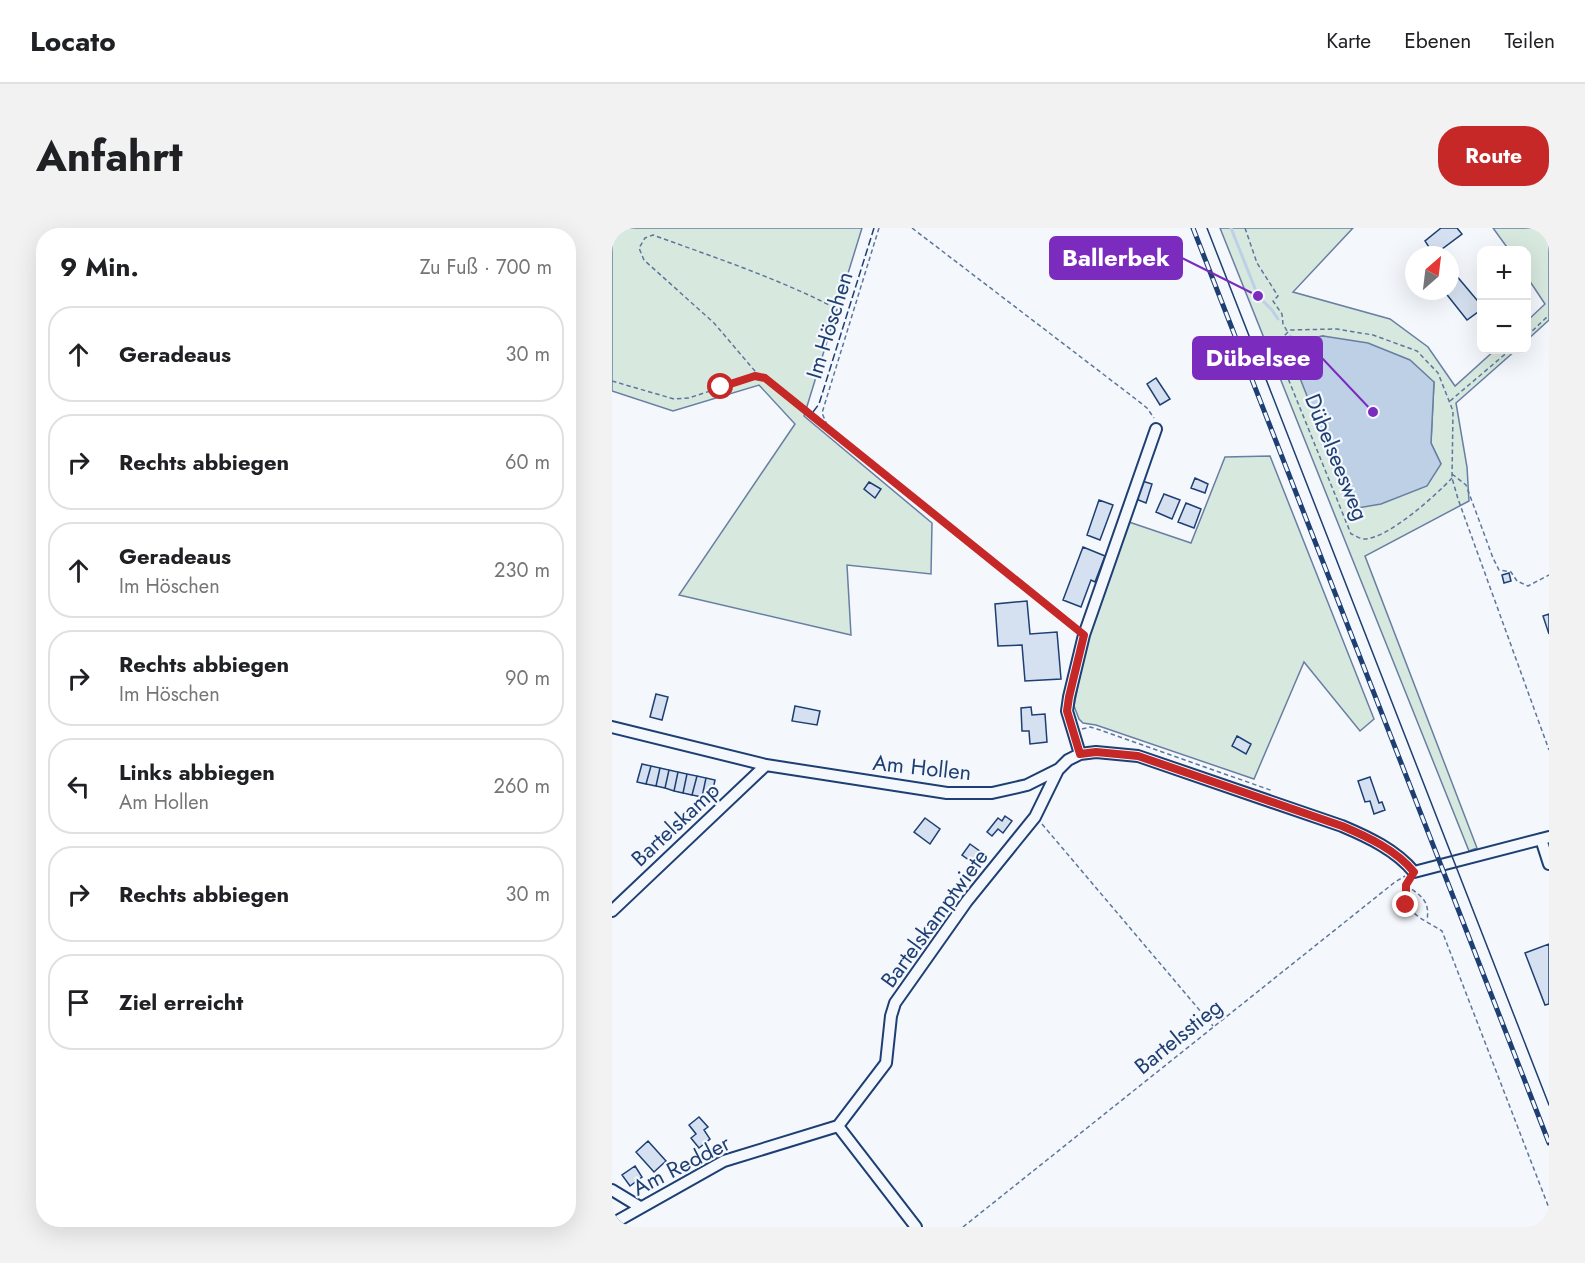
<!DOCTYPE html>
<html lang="de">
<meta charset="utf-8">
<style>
body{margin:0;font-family:Jost,sans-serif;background:#f2f2f2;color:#202124}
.controls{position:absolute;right:18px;top:18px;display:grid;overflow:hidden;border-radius:12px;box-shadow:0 6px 24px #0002}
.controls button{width:54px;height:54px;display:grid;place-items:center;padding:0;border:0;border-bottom:2px solid #e0e0e0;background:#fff;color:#202124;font:30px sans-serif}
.compass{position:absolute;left:793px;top:18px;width:54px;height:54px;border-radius:50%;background:#fff;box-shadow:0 6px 24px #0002;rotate:28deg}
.stop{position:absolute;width:18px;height:18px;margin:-14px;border:4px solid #c62828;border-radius:50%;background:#fff}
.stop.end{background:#c62828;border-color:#fff;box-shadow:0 2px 6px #0008}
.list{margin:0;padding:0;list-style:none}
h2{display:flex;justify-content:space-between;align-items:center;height:78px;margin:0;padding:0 24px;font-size:26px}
h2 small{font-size:20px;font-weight:400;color:#757577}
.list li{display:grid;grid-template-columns:39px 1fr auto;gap:18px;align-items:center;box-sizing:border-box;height:96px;margin:0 12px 12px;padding:0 12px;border:2px solid #e0e0e0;border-radius:24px}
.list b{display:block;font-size:22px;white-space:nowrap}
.list p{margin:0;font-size:20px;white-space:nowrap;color:#757577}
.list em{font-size:20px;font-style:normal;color:#757577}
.icon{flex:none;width:33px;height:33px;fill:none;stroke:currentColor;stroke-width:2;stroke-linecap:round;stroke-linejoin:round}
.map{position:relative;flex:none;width:937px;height:999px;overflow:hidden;border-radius:24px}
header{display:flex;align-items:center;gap:36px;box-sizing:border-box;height:84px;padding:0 30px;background:#fff;border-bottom:2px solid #e0e0e0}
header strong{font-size:28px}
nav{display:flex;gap:33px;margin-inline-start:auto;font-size:21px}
.intro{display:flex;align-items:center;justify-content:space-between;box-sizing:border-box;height:144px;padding:0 36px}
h1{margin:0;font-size:42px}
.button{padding:15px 27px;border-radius:24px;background:#c62828;color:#fff;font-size:21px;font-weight:700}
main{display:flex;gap:36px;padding:0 36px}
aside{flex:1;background:#fff;border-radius:24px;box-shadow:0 6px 24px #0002}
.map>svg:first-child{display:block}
.green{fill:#d7e8df;stroke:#687fa3;stroke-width:1.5;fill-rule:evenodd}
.water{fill:#bed0e5;stroke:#687fa3;stroke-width:1.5}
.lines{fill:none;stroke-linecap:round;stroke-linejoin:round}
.stream{stroke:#bed0e5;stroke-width:3}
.building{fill:#d5e0f0;stroke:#1d3f73;stroke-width:1.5}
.minor-casing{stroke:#1d3f73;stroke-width:14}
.path{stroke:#5e769c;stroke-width:1.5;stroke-dasharray:4.5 3;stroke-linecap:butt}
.minor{stroke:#f4f7fb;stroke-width:10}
.tram{stroke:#1d3f73;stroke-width:1.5}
.rail-casing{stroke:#1d3f73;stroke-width:5}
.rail{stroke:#f4f7fb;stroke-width:3;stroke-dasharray:9;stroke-linecap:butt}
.fence{stroke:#1d3f73;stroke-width:1.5;stroke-dasharray:8 3;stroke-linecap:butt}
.route{stroke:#c62828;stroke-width:8}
.labels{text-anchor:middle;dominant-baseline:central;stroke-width:4.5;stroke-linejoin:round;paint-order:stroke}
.street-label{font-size:22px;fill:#1d3f73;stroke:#f4f7fb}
.leader{fill:none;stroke:#7b2cbf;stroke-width:2}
.callout-dot{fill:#7b2cbf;stroke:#f4f7fb;stroke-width:2}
.callout{fill:#7b2cbf;stroke:#7b2cbf;stroke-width:2}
.callout-label{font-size:24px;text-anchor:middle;font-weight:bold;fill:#fff}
</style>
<header>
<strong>Locato</strong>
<nav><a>Karte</a><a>Ebenen</a><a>Teilen</a></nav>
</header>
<div class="intro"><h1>Anfahrt</h1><a class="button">Route</a></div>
<main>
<aside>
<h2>9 Min.<small>Zu Fuß · 700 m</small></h2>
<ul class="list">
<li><svg class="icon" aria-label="ahead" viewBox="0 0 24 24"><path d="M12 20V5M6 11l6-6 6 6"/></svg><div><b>Geradeaus</b></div><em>30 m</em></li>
<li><svg class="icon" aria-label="right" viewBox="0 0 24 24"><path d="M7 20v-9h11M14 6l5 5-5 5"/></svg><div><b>Rechts abbiegen</b></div><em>60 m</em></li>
<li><svg class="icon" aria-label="ahead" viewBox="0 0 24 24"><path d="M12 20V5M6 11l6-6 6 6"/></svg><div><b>Geradeaus</b><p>Im Höschen</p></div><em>230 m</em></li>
<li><svg class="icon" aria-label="right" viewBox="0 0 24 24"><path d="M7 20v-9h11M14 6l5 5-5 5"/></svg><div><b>Rechts abbiegen</b><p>Im Höschen</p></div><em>90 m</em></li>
<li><svg class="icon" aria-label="left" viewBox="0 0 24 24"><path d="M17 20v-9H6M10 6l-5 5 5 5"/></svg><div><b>Links abbiegen</b><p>Am Hollen</p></div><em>260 m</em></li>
<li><svg class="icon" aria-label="right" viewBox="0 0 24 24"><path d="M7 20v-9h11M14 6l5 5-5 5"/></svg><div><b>Rechts abbiegen</b></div><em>30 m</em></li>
<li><svg class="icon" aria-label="arrive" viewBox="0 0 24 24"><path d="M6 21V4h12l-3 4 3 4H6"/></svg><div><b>Ziel erreicht</b></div></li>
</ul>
</aside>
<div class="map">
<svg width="937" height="999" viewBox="0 0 937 999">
<rect width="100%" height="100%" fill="#f4f7fb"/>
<path class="green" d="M0,0h250l-58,188 128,107 -1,51 -84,-9 4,70 -172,-40 116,-171 -36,-39 -86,26 -61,-20z
M608,0h133l-60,64 97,27 38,28 27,39 40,-36h21l-60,53 11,64 2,34 -104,55 112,292 -8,3zM711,108l111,46 -3,61 10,21 -155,-121z
M881,0h56v92l-22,20v-19l18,-17 -18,-27v-27h-18z
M658,228l104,263 -14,12 -56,-69 -50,117 -158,-54 -13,-2 -4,-4 -5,-13 11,-57 41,-128 65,22 34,-86z"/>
<path class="water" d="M711,108l45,7 42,17 24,22 -3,61 10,21 -14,22 -46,18 -29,5 -66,-166z"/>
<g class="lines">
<path class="stream" d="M619,0l27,68 14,14 6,9
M678,108l7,5"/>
</g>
<path class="building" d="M829,0h16l5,6 -28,21 -9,-14z
M843,46l27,32v3l-15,11 -23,-29h6v-14z
M544,150l14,21 -10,6 -13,-21z
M583,250l13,6 -3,9 -14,-5z
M530,253l10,3 -6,19 -10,-4z
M257,254l12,7 -6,9 -11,-9z
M552,266l16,6 -8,19 -16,-7z
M487,272l14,5 -13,35 -13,-5z
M574,275l15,6 -7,19 -16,-6z
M471,319l22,9 -10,26 -4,-2 -10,27 -18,-7z
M897,345l2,8 -7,2 -2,-8z
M415,373l3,33 27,-2 4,47 -36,2 -3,-36 -24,1 -3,-42z
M937,386v20l-6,-18z
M44,466l12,3 -6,23 -12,-3z
M183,478l25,5 -3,14 -25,-4z
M419,479l1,8 13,-1 2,28 -17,2 -1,-13h-7l-1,-23z
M625,508l14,8 -5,10 -14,-8z
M30,536l9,2 -5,18 -9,-2z
M39,538l9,2 -4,18 -10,-2z
M48,540l9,2 -4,18 -9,-2z
M57,542l9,2 -4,19 -9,-3z
M66,544l9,2 -4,19 -9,-2z
M75,546l10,2 -5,19 -9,-2z
M85,548l9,2 -4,19 -10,-2z
M758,549l9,26 3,-1 3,8 -11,4 -4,-13 -5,1 -7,-21z
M94,550l9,2 -4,19 -9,-2z
M393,588l7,5 -9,12 -5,-4 -6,7 -5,-4 11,-14 4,3z
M313,590l15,11 -10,15 -16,-12z
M358,616l11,8 -8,11 -11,-8z
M937,716v60l-4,1 -20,-52z
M87,889l9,10 -4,3 6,9 -11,9 -8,-10 5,-4 -7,-9z
M36,913l18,20 -12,11 -18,-20z
M23,938l7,11 -12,9 -8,-11z"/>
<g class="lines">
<g class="minor-casing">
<path id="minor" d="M0,499l154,38 181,28h45l35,-8 32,-16 9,-9 12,-6 16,-2 42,4 204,70c26,11 54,24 72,46l135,-35
M468,526l-13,-43 2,-14 15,-62 72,-206
M929,611l8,25
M0,683l154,-146
M226,898l48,-63 5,-47 4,-13 72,-102 68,-84 23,-47
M226,898l78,101
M0,962l28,17
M0,996l112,-63 114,-35"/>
</g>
<path class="path" d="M267,0l-57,185 8,19 247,197
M300,0l225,172 10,8 7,10
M633,0l12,35 21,33 -5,5 9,13 1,10 4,7
M915,108l22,-21
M148,149l-46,-54 -70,-63 -5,-12 6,-10 8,-3c63,23 127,44 186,75
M0,153l62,18 15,-1 66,-22 10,2 64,54
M838,173l60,-51
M840,246l14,11 27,73 6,12 12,2 6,9 11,5 21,-11
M840,250c-16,17 -64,61 -88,61 -4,0 -9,-4 -13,-5l-68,-168 -4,-25 11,-11 47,-1 36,6 44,16 21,22 15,38 -1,67 6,21 91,251
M470,501l8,-2 7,2 176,62
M430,596l171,202
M797,652c-16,28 14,39 33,51l107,277
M794,657c16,12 24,15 21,36
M351,999l432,-345 10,-6"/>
<use href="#minor" class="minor"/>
<path class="tram" d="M595,0l342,877"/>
<g class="rail-casing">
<path id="rail" d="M581,0l356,915"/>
</g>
<use href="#rail" class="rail"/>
<path class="fence" d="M201,184l6,-8 55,-176"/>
</g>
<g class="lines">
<path class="route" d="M109,159l34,-11 10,2 319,257 -15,62 -2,14 13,43 16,-2 42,4 204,70c26,11 54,24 72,46l-8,13v20"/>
</g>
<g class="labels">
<g class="street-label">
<text transform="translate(217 97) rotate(-73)">Im Höschen</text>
<text transform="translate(725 229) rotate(68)">Dübelseesweg</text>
<text transform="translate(310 539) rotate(6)">Am Hollen</text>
<text transform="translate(63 596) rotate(-43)">Bartelskamp</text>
<text transform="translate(322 690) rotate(-54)">Bartelskamptwiete</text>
<text transform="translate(566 808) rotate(-39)">Bartelsstieg</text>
<text transform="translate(69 937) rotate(-27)">Am Redder</text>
</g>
</g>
<path class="leader" d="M646 68L570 30M761 184L710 130"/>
<g class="callout-dot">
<circle cx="646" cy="68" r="6"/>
<circle cx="761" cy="184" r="6"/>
</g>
<g class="callout">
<rect x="438" y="9" width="132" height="42" rx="6"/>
<rect x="581" y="109" width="129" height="42" rx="6"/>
</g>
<g class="callout-label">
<text x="504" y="38">Ballerbek</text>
<text x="646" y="138">Dübelsee</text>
</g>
</svg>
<div class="controls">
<button>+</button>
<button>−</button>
</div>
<svg class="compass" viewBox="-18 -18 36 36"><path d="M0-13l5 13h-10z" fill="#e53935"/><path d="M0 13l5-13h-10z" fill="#757577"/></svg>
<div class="stop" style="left:109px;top:159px"></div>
<div class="stop end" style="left:794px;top:677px"></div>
</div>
</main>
